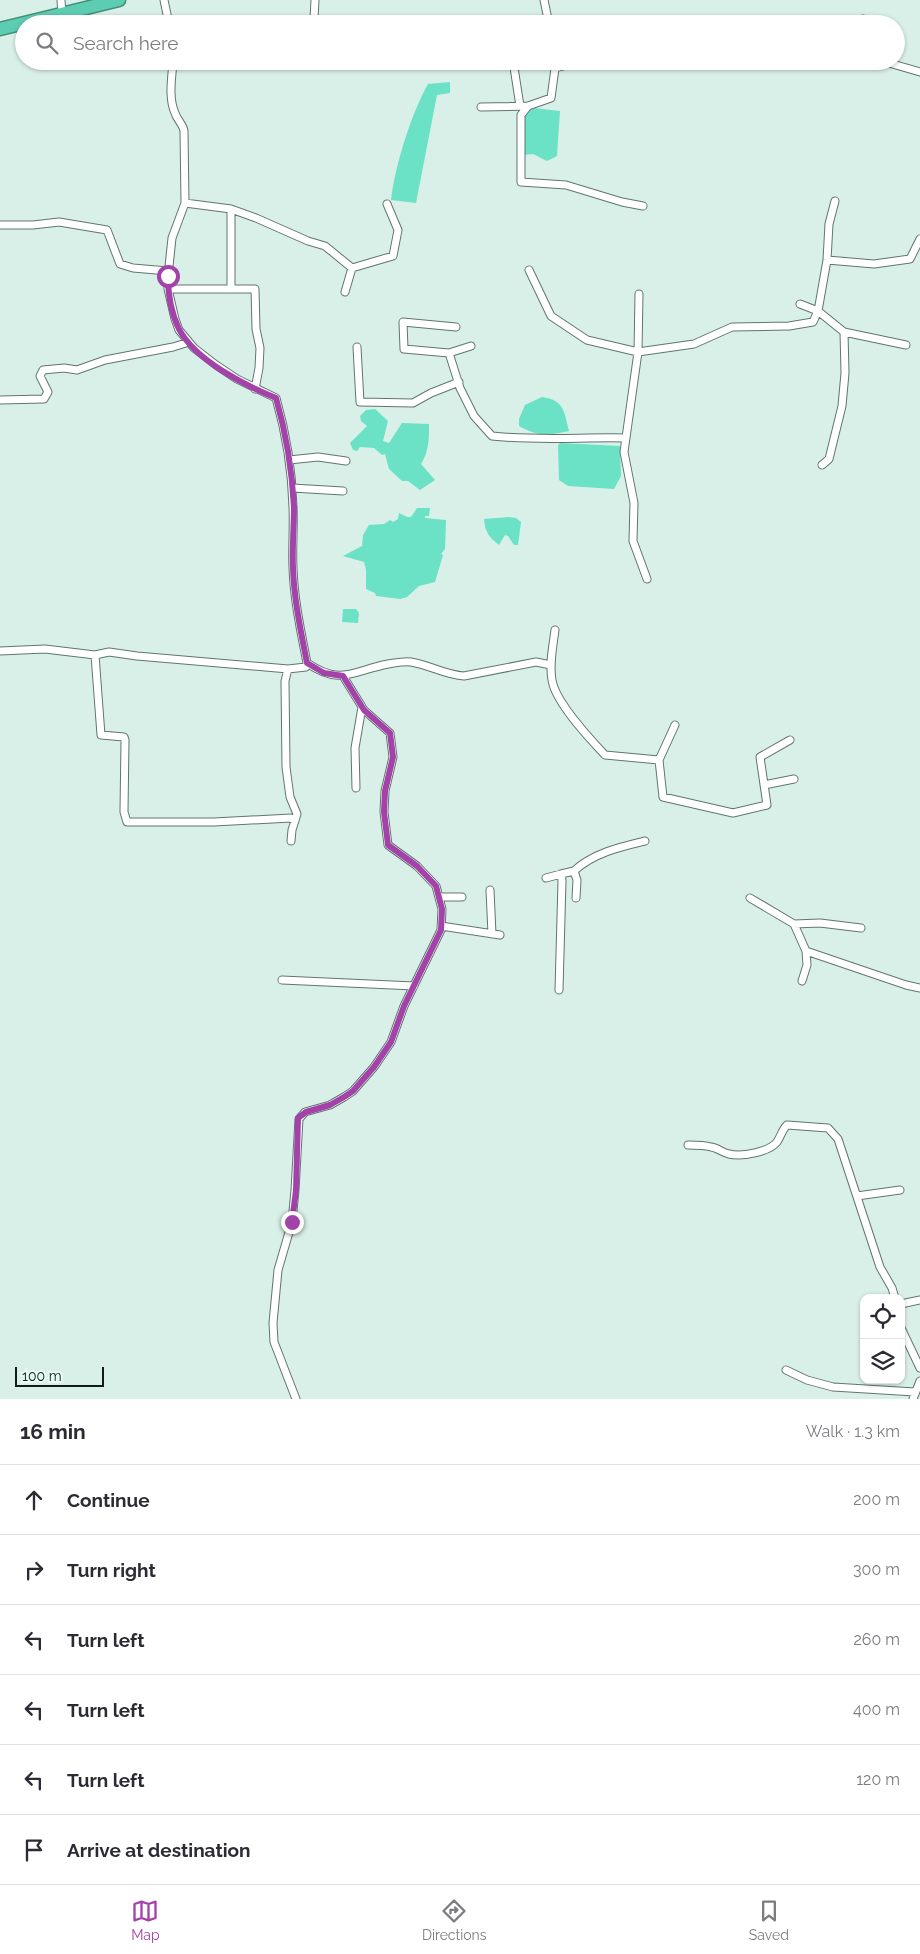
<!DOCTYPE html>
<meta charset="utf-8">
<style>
body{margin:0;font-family:Raleway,sans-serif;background:#f2f2f3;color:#2b2b33}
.controls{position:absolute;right:15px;bottom:15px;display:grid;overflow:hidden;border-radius:10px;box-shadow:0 1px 4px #0004}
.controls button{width:45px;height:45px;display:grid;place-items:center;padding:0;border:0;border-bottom:1px solid #e1e1e2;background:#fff;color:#2b2b33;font:25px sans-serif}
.scale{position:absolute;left:15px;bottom:12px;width:89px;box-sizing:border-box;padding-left:5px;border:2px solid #131b19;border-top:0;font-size:14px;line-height:18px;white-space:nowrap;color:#131b19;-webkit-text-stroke:4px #e6fdf6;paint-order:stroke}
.stop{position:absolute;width:15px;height:15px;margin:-11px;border:4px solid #a342a9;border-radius:50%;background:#fff}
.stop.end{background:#a342a9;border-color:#fff;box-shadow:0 1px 5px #0008}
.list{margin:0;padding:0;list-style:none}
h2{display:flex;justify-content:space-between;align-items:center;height:65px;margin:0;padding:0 20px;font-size:21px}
h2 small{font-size:16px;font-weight:400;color:#7c7c81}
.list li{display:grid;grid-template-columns:32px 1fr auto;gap:15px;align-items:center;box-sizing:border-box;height:70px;padding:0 20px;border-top:1px solid #e1e1e2}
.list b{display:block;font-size:19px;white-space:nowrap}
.list em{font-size:16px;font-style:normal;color:#7c7c81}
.icon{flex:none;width:28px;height:28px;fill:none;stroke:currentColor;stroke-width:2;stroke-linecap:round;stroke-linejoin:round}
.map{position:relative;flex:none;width:920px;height:1399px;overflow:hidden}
.search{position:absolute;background:#fff;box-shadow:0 1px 4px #0004;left:15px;right:15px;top:15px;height:55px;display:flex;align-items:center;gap:12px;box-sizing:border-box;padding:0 18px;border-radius:28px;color:#7c7c81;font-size:19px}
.sheet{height:485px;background:#fff}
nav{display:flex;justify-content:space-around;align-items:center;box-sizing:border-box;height:70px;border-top:1px solid #e1e1e2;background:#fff;font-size:14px;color:#7c7c81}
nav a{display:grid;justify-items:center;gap:2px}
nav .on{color:#a342a9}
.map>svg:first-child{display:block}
.water{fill:#6be1c5}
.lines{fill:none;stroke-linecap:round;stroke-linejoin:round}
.street-casing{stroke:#61756f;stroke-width:9}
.highway-casing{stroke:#438f7c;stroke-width:15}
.street{stroke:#fff;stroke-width:7}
.highway{stroke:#5dcdb2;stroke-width:12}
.route{stroke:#a342a9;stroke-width:6}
</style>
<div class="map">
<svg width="920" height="1399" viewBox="0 0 920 1399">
<rect width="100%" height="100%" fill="#d9f0e9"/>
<path class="water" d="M450,82v11l-13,2 -21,108 -25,-3c4,-34 20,-86 37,-116z
M534,108l26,3 -3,45 -10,5 -14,-7 -9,1 -1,-39 4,-6z
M542,397c22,3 22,14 27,34 -23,5 -29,6 -50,-5v-7l6,-14z
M375,409l13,12 -5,20 6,2 13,-20 27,1c0,15 0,27 -8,40l14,16 -15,10 -12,-9h-6l-13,-12 -4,-15 -3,1 -8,-7 -14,-1 -3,4 -4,-1 -3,-7 17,-17 -6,-5 -1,-5 6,-6z
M560,443l60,3 1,30 -7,13 -46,-3 -9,-6 -1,-35z
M417,508h13l-1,8h-4v2l21,2 -1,29 -4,5 2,1 -8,27 -16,4 -12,11 -7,2 -24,-3 -1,-3 -9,-4v-19l-2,-8 -21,-6 19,-10 1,-11 6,-10 15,-1 6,-4 3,2 5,-3 1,-6 8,4h4z
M509,517l7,1 5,4 -3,23h-4l-6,-9 -3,-1 -6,10c-10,-8 -14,-13 -15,-26z
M343,609h13l3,4 -1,10 -16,-1z"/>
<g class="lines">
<g class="street-casing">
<path id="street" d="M61,0l1,15
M164,0l5,24
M544,0l5,24
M314,19l1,-19
M863,19v5
M844,24h1
M173,61c-1,17 -5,36 2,52 2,7 8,11 9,18l1,72 -13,35 -4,38v13l7,30 4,11 15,18 22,17 21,14 39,19c10,35 16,72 17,109 1,20 -1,41 0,61 1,32 8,64 14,95 34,23 45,8 81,1 7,-1 16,-3 23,-2 19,3 34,13 53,14l72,-14 15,3
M513,61l7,45
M882,61l38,11
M555,68l28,-7
M528,106l-7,9v67l45,3 56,17 21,4
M481,107l47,-1 23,-8 5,-37
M185,203l46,6 25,9 52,23 17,5 27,22 41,-12 5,-26 -11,-26
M0,225h33l26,-3 48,8 13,34 13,4 35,3
M827,260l47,4 36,-5 10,-20
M529,270l22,46 36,24 51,12 -14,100 10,51 -1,38 14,38
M231,288v-79
M168,289h87l1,40 4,19 -1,20 -4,21
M345,292l7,-24
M639,294l-1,58 56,-8 38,-17 57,-1 24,-4 5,-11 9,-51 2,-36 6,-23
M800,304l18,7 26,21
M471,346l-22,7 11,35 14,28 18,20c45,5 90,1 134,2
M357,347l3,55 53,1 18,-10 28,-11
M449,353l-45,-4 -1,-27 53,5
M0,400l44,-1 4,-7 -8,-16 3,-6 21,-2 13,2 28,-10 68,-13 16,-5
M289,460l29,-3 28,4
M822,465l7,-6 13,-53 3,-33 -1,-41 62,13
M292,488l51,3
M555,630c-2,16 -6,34 -3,50 3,22 38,59 53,75l54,5 16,-35
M0,651l45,-2 50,6 14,-3 28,4 151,13 18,-2 1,-4
M95,655l6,80 23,2 1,3 -1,72 3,10h87l77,-4 4,3
M288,669l-3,12 1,86 4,30 7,17 -5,16 -1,11
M659,760l4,37 70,16 34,-8 -7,-48 30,-17
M764,785l30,-6
M356,788l-1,-40 7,-41
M574,871c19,-18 46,-24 71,-30
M546,878l15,-4
M490,890l2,44
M439,897h23
M750,898l44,26 12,27 100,34 14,3
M794,924l26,-1 41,5
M441,926l59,9
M282,980l132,6
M802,981l5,-16 -1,-14
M559,990l3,-109 -1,-7 13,-3 3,9 -1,18
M688,1145c7,0 16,0 23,2 7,1 12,6 18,7 13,3 40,-2 48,-12 4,-6 5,-12 10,-17l41,3 10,11 42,128 12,21 3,10
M857,1196l43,-6
M901,1304l19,-4
M901,1328l19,40
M786,1370l21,10 26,7 82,5
M296,1399l-22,-57 -1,-19 5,-53 14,-48 3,-32 4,-71 6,-7 25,-7 14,-8 9,-6 21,-24 17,-25 13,-36 37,-76 1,-21 -6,-23 -19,-20 -29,-21 -4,-33 1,-21 8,-34 -3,-24 -26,-23 -21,-34
M913,1399l7,-18"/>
</g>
<g class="highway-casing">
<path id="highway" d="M0,29l119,-29"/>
</g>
<use href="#street" class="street"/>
<use href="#highway" class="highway"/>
</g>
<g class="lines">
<path class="route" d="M168,276c0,17 3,37 11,53 16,31 65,56 97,69 10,35 16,72 18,109 0,20 -2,41 -1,61 1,32 8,64 14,95l17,10 19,3 21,34 26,23 3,24 -8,34 -1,21 4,33 29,21 19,20 6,23 -1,21 -37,76 -13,36 -17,25 -21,24 -9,6 -14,8 -24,7 -8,6 -2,72 -4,32"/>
</g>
</svg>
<div class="controls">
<button><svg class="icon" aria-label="locate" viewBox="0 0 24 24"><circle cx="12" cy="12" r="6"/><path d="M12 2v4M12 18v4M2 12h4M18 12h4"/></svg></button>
<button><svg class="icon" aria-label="layers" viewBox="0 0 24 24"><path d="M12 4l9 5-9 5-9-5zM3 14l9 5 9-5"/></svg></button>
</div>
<div class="scale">100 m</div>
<div class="stop" style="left:168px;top:276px"></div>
<div class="stop end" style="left:292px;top:1222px"></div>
<div class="search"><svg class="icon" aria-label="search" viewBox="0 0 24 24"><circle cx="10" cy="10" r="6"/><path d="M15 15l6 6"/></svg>Search here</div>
</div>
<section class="sheet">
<h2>16 min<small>Walk · 1.3 km</small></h2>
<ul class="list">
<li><svg class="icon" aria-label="ahead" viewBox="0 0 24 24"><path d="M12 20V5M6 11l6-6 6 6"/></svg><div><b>Continue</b></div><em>200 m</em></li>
<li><svg class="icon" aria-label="right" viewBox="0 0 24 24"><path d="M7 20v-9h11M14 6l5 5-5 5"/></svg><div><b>Turn right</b></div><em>300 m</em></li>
<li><svg class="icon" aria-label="left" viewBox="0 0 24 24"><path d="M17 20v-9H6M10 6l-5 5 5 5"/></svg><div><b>Turn left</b></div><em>260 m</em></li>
<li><svg class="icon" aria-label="left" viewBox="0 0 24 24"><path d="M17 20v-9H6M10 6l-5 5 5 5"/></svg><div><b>Turn left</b></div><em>400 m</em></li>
<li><svg class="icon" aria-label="left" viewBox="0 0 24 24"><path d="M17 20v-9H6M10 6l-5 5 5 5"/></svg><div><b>Turn left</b></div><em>120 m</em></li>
<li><svg class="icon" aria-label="arrive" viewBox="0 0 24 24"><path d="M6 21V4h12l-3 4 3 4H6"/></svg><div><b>Arrive at destination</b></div></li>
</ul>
</section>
<nav>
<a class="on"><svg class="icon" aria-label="map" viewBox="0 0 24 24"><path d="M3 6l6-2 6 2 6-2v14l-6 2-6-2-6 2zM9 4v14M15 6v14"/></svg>Map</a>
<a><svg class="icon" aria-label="directions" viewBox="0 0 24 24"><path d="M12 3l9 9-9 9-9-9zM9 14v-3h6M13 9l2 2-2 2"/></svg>Directions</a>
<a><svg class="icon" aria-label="saved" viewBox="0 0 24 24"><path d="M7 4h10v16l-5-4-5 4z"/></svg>Saved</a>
</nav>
